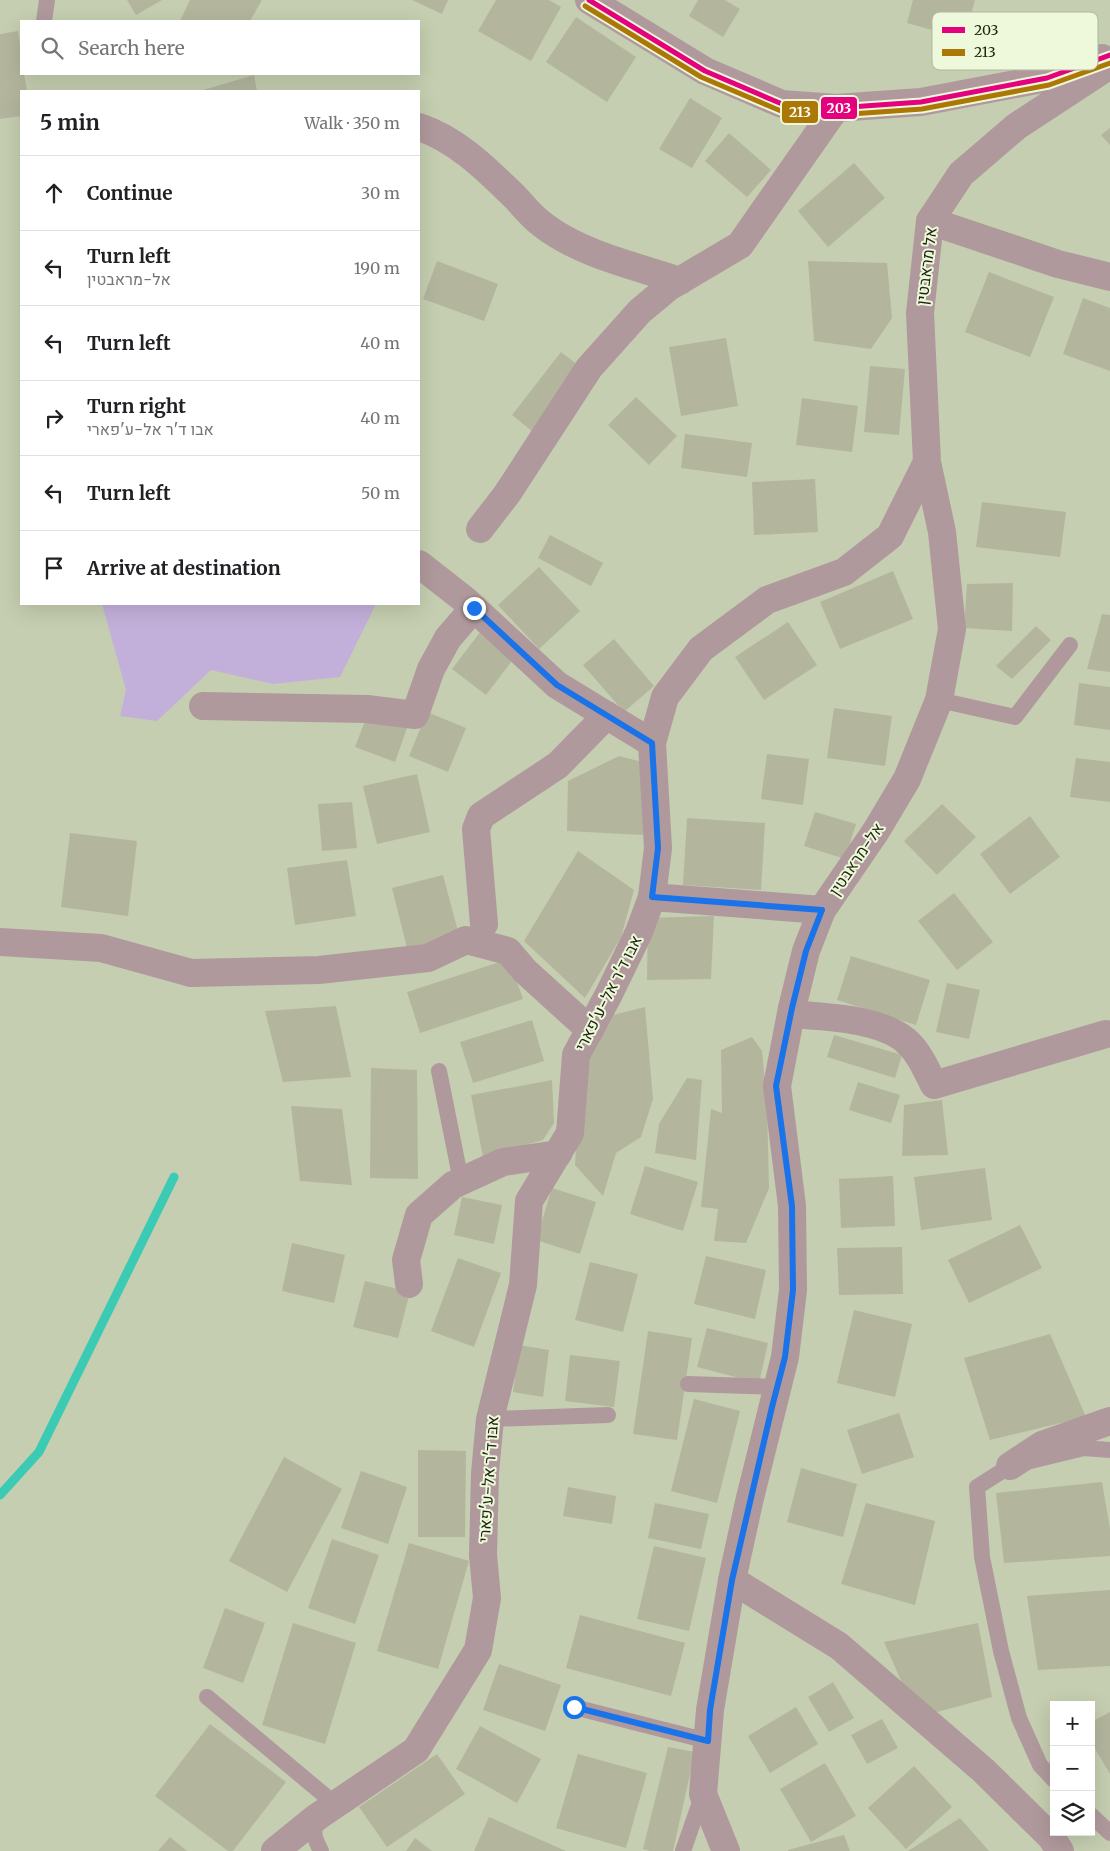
<!DOCTYPE html>
<meta charset="utf-8">
<style>
body{margin:0;font-family:Merriweather,Heebo,serif;background:#f6f6f6;color:#202124}
.controls{position:absolute;right:15px;bottom:15px;display:grid;overflow:hidden;border-radius:0px;box-shadow:0 5px 20px #0002}
.controls button{width:45px;height:45px;display:grid;place-items:center;padding:0;border:0;border-bottom:1px solid #e0e0e0;background:#fff;color:#202124;font:25px sans-serif}
.stop{position:absolute;width:15px;height:15px;margin:-11px;border:4px solid #1a73e8;border-radius:50%;background:#fff}
.stop.end{background:#1a73e8;border-color:#fff;box-shadow:0 1px 5px #0008}
.list{margin:0;padding:0;list-style:none}
h2{display:flex;justify-content:space-between;align-items:center;height:65px;margin:0;padding:0 20px;font-size:21px}
h2 small{font-size:16px;font-weight:400;color:#757577}
.list li{display:grid;grid-template-columns:32px 1fr auto;gap:15px;align-items:center;box-sizing:border-box;height:75px;padding:0 20px;border-top:1px solid #e0e0e0}
.list b{display:block;font-size:19px;white-space:nowrap}
.list p{margin:0;font-size:16px;white-space:nowrap;color:#757577}
.list em{font-size:16px;font-style:normal;color:#757577}
.icon{flex:none;width:28px;height:28px;fill:none;stroke:currentColor;stroke-width:2;stroke-linecap:round;stroke-linejoin:round}
.map{position:relative;flex:none;width:1110px;height:1851px;overflow:hidden}
.search{position:absolute;background:#fff;box-shadow:0 5px 20px #0002;left:20px;top:20px;width:400px;height:55px;display:flex;align-items:center;gap:12px;box-sizing:border-box;padding:0 18px;border-radius:0px;color:#757577;font-size:19px}
.panel{position:absolute;background:#fff;box-shadow:0 5px 20px #0002;left:20px;top:90px;width:400px;height:515px;border-radius:0px}
.map>svg:first-child{display:block}
.green{fill:#c3b0da}
.lines{fill:none;stroke-linecap:round;stroke-linejoin:round}
.stream{stroke:#3bcbb4;stroke-width:9}
.building{fill:#b3b69d}
.service{stroke:#b0999c;stroke-width:16}
.minor{stroke:#b0999c;stroke-width:28}
.tertiary{stroke:#b0999c;stroke-width:28}
.bus-1-casing{stroke:#eef8db;stroke-width:9}
.bus-2-casing{stroke:#eef8db;stroke-width:9}
.bus-1{stroke:#e5007d;stroke-width:5}
.bus-2{stroke:#ab7805;stroke-width:5}
.route{stroke:#1a73e8;stroke-width:6}
.labels{text-anchor:middle;dominant-baseline:central;stroke-width:4;stroke-linejoin:round;paint-order:stroke}
.street-label{font-size:16px;fill:#1f240f;stroke:#eef8db}
.key{fill:#eef8db;stroke:#b0b89e;stroke-width:1}
.key-label{font-size:14px;fill:#1f240f}
.line-badge{stroke:#eef8db;stroke-width:2}
.badge-label{font-size:14px;text-anchor:middle;font-weight:bold;fill:#fff}
</style>
<div class="map">
<svg width="1110" height="1851" viewBox="0 0 1110 1851">
<rect width="100%" height="100%" fill="#c5ceb0"/>
<path class="green" d="M102,604h274l-36,73 -67,7 -62,-14 -54,51 -37,-5 6,-26z"/>
<g class="lines">
<path class="stream" d="M0,1495l39,-43 135,-275"/>
</g>
<path class="building" d="M127,0h35l-26,15z
M190,0h72l-12,21h-70z
M412,0h36l-6,14z
M496,0h53l12,7 -30,54 -53,-30z
M698,0h27l15,9 -17,28 -34,-21z
M913,0h62l-11,39 -57,-16z
M576,17l60,40 -29,45 -61,-40z
M18,31l3,23v20h3l3,17h-6v25l-21,3v-85z
M254,75l3,16h-57z
M690,98l32,20 -30,50 -33,-19z
M1110,128v17l-9,-10z
M729,133l42,37 -24,27 -42,-36z
M854,163l31,35 -57,49 -30,-36z
M437,261l61,23 -14,37 -61,-22z
M808,261l79,2 5,55 -21,31 -57,-8z
M989,272l65,25 -24,60 -65,-25z
M1083,298l27,10v63l-47,-17z
M726,338l12,68 -57,10 -12,-69z
M561,352l21,16 -49,64 -21,-17z
M870,366l35,3 -6,66 -35,-3z
M636,397l41,39 -28,29 -41,-40z
M802,398l56,8 -6,46 -56,-7z
M685,434l67,9 -5,34 -66,-9z
M815,479l3,53 -64,3 -2,-53z
M982,502l84,10 -6,45 -84,-10z
M550,535l53,28 -12,23 -53,-28z
M539,567l41,44 -41,38 -41,-44z
M893,571l20,48 -73,30 -20,-47z
M1013,583l-1,48 -48,-3 3,-44z
M1102,614l8,1v57l-23,-3z
M788,622l29,43 -53,35 -29,-43z
M487,623l34,26 -35,46 -34,-26z
M1036,626l15,14 -39,39 -16,-13z
M614,639l40,47 -30,26 -41,-47z
M1079,683l31,4v43l-36,-5z
M834,708l58,8 -7,50 -58,-8z
M427,712l39,16 -18,44 -39,-16z
M368,713l39,15 -12,34 -40,-15z
M767,754l42,5 -6,46 -42,-6z
M619,756l27,7 -3,72 -76,-4 1,-50z
M1076,758l34,4v40l-40,-5z
M417,774l13,58 -53,12 -14,-58z
M352,802l5,46 -35,3 -4,-47z
M942,804l34,33 -39,38 -33,-34z
M815,812l41,12 -11,35 -41,-13z
M1030,816l30,41 -50,37 -30,-40z
M687,818l78,5 -4,67 -78,-5z
M70,833l67,8 -9,75 -67,-9z
M578,851l56,39 -13,47 -36,61 -61,-57z
M347,860l9,56 -61,9 -8,-57z
M443,875l17,64 -52,13 -16,-64z
M954,893l39,49 -36,28 -39,-49z
M714,916l-3,63 -64,1 1,-62z
M851,956l79,24 -14,45 -79,-25z
M509,959l14,40 -103,34 -13,-41z
M947,983l33,7 -11,49 -33,-7z
M336,1006l15,71 -68,5 -18,-71z
M645,1007l8,92 -12,38 -25,16 -13,43 -28,-31 7,-115 27,-34z
M532,1020l12,41 -71,22 -13,-41z
M834,1035l68,20 -7,23 -68,-21z
M752,1037l10,14 5,51 2,86 -23,55 -32,-2 4,-32 -17,-2 10,-98 11,4 -1,-63z
M371,1068l46,2 1,109 -48,-1z
M687,1078l15,2 -6,80 -41,-7 4,-29z
M552,1080l2,43 -11,17 -60,17 -12,-62z
M858,1082l42,13 -9,28 -42,-13z
M942,1100l6,55 -46,1 2,-51z
M291,1106l51,3 10,76 -52,-4z
M645,1166l53,16 -15,49 -53,-17z
M985,1168l7,52 -71,10 -7,-53z
M893,1176l2,50 -54,2 -2,-49z
M552,1188l44,14 -16,52 -44,-14z
M462,1197l40,8 -8,39 -40,-9z
M1020,1225l22,43 -73,35 -21,-43z
M292,1243l53,12 -11,48 -52,-12z
M902,1247l1,47 -64,1 -2,-47z
M706,1256l60,14 -11,49 -61,-15z
M458,1258l43,15 -27,74 -43,-16z
M590,1262l48,12 -15,58 -48,-12z
M365,1281l45,11 -12,46 -45,-11z
M854,1310l58,14 -17,73 -58,-14z
M707,1328l61,15 -9,40 -62,-16z
M648,1331l44,7 -15,102 -44,-6z
M1050,1334l36,83 -96,23 -26,-82z
M519,1345l30,5 -6,47 -30,-5z
M570,1355l50,6 -6,46 -49,-6z
M694,1399l46,12 -23,92 -46,-12z
M899,1413l15,44 -52,17 -15,-44z
M418,1450l48,1 -1,86h-47z
M284,1457l58,32 -55,103 -58,-31z
M801,1468l56,16 -14,53 -56,-15z
M361,1471l46,16 -19,57 -47,-16z
M1102,1482l8,47v27l-106,7 -8,-70z
M568,1487l48,9 -4,28 -49,-8z
M655,1503l54,11 -8,35 -53,-11z
M866,1503l69,18 -20,84 -74,-21z
M332,1539l47,16 -24,69 -47,-16z
M409,1543l60,18 -31,108 -61,-18z
M654,1546l52,12 -17,73 -52,-12z
M1110,1590v76l-72,4 -11,-74z
M225,1608l40,15 -22,60 -40,-15z
M580,1615l105,28 -14,53 -105,-28z
M293,1623l63,20 -31,101 -63,-19z
M978,1623l14,74 -62,17 -23,-20 -23,-52z
M499,1664l62,21 -16,46 -62,-21z
M833,1682l21,36 -25,14 -21,-35z
M796,1707l22,37 -48,29 -22,-37z
M1110,1712v62l-19,-32v-20z
M882,1719l16,29 -31,16 -16,-29z
M210,1724l76,58 -53,69h-5l-73,-55z
M480,1726l61,33 -24,44 -61,-34z
M668,1747l27,5 -22,99h-23l-7,-2z
M437,1754l28,40 -78,53 -28,-40z
M578,1754l69,19 -21,75 -70,-20z
M825,1763l31,53 -45,26 -31,-53z
M914,1766l38,41 -46,42 -38,-41z
M489,1817l77,34h-92z
M960,1818l29,33h-81z
M844,1835l6,16h-62v-1z
M170,1837l17,14h-29z
M415,1838l17,13h-26z"/>
<g class="lines">
<path class="service" d="M44,21l3,-21
M939,700l76,17 55,-72
M439,1071l22,110
M688,1384l89,3
M490,1419l118,-4
M207,1697l128,107
M574,1707l134,34
M1054,1780l-14,-15 -21,-47 -18,-67 -19,-94 -5,-70 33,-21 74,-18 26,2
M1091,1815l19,18
M317,1817c-5,14 -3,21 4,34
M683,1851l20,-57"/>
<path class="minor" d="M419,127c39,13 68,43 97,71 8,9 17,20 27,27 37,29 93,41 137,56
M930,221l128,43 52,13
M480,529l27,-35 82,-126 51,-57 29,-24 71,-42 96,-137
M419,564l46,36 92,85 95,58
M203,706l164,3 48,6 16,-46 17,-31 26,-30
M652,897l170,13
M484,924l-8,-95 5,-13 77,-51 49,-50
M0,942l101,6 90,25 128,-3 109,-12 38,-18 42,11 17,20 65,59
M791,1014c33,3 87,4 114,26 14,12 21,29 29,45l172,-51
M409,1284l-3,-24 13,-45 34,-30 50,-23 55,-8
M1010,1466l32,-21 68,-24
M732,1580l107,66 144,124 68,67 9,14"/>
<path class="tertiary" d="M589,0l116,71 77,33 54,4 85,-6 126,-24 55,-20
M275,1851l42,-34 99,-67 62,-100 9,-52 -4,-43 2,-82 5,-54 33,-134 6,-84 41,-68 6,-78 33,-61 30,-62 13,-35 6,-49 -6,-105 13,-46 36,-48 66,-49 77,-28 46,-36 37,-74
M726,1851l-23,-57 7,-84 22,-130 17,-78 36,-145 8,-67 -1,-84 -15,-120 15,-78 14,-57 16,-41 54,-79 31,-52 32,-79 13,-71 -10,-97 -15,-70 -7,-149 10,-92 31,-47 56,-48 93,-61"/>
<g class="bus-1-casing">
<path id="bus-1" d="M589,0l116,71 77,33 54,4 85,-6 126,-24 63,-23"/>
</g>
<g class="bus-2-casing">
<path id="bus-2" d="M585,6l116,71 80,34 56,4 85,-6 127,-24 61,-22"/>
</g>
<use href="#bus-1" class="bus-1"/>
<use href="#bus-2" class="bus-2"/>
</g>
<g class="lines">
<path class="route" d="M474,608l83,77 95,58 6,105 -6,49 170,13 -16,41 -14,57 -16,78 16,120 1,84 -8,67 -13,50 -40,173 -22,130 -2,31 -134,-34"/>
</g>
<g class="labels">
<g class="street-label">
<text transform="translate(926 266) rotate(-83)">אל מראבטין</text>
<text transform="translate(856 859) rotate(-56)">אל-מראבטין</text>
<text transform="translate(608 993) rotate(-63)">אבו ד'ר אל-ע'פארי</text>
<text transform="translate(488 1479) rotate(-86)">אבו ד'ר אל-ע'פארי</text>
</g>
</g>
<rect x="932" y="12" width="166" height="58" rx="8" class="key"/>
<rect x="942" y="27" width="23" height="6" fill="#e5007d"/>
<rect x="942" y="49" width="23" height="7" fill="#ab7805"/>
<g class="key-label">
<text x="974" y="35">203</text>
<text x="974" y="57">213</text>
</g>
<g class="line-badge">
<rect x="820" y="96" width="38" height="24" rx="5" fill="#e5007d"/>
<rect x="781" y="100" width="38" height="24" rx="5" fill="#ab7805"/>
</g>
<g class="badge-label">
<text x="839" y="113">203</text>
<text x="800" y="117">213</text>
</g>
</svg>
<div class="controls">
<button>+</button>
<button>−</button>
<button><svg class="icon" aria-label="layers" viewBox="0 0 24 24"><path d="M12 4l9 5-9 5-9-5zM3 14l9 5 9-5"/></svg></button>
</div>
<div class="stop" style="left:574px;top:1707px"></div>
<div class="stop end" style="left:474px;top:608px"></div>
<div class="search"><svg class="icon" aria-label="search" viewBox="0 0 24 24"><circle cx="10" cy="10" r="6"/><path d="M15 15l6 6"/></svg>Search here</div>
<section class="panel">
<h2>5 min<small>Walk · 350 m</small></h2>
<ul class="list">
<li><svg class="icon" aria-label="ahead" viewBox="0 0 24 24"><path d="M12 20V5M6 11l6-6 6 6"/></svg><div><b>Continue</b></div><em>30 m</em></li>
<li><svg class="icon" aria-label="left" viewBox="0 0 24 24"><path d="M17 20v-9H6M10 6l-5 5 5 5"/></svg><div><b>Turn left</b><p>אל-מראבטין</p></div><em>190 m</em></li>
<li><svg class="icon" aria-label="left" viewBox="0 0 24 24"><path d="M17 20v-9H6M10 6l-5 5 5 5"/></svg><div><b>Turn left</b></div><em>40 m</em></li>
<li><svg class="icon" aria-label="right" viewBox="0 0 24 24"><path d="M7 20v-9h11M14 6l5 5-5 5"/></svg><div><b>Turn right</b><p>אבו ד'ר אל-ע'פארי</p></div><em>40 m</em></li>
<li><svg class="icon" aria-label="left" viewBox="0 0 24 24"><path d="M17 20v-9H6M10 6l-5 5 5 5"/></svg><div><b>Turn left</b></div><em>50 m</em></li>
<li><svg class="icon" aria-label="arrive" viewBox="0 0 24 24"><path d="M6 21V4h12l-3 4 3 4H6"/></svg><div><b>Arrive at destination</b></div></li>
</ul>
</section>
</div>
